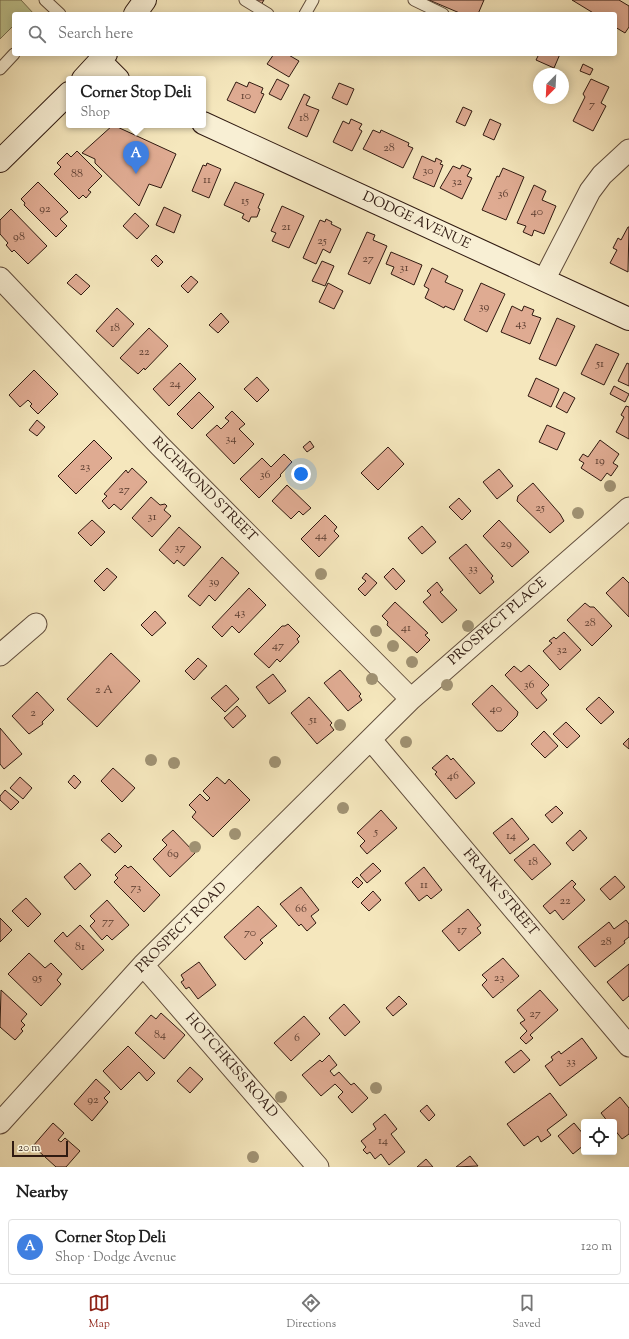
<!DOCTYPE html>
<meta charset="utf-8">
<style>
body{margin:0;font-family:"Sorts Mill Goudy",serif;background:#f6f6f6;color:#222}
.controls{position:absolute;right:12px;bottom:12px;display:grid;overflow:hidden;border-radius:4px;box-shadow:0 2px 10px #0003}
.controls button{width:36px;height:36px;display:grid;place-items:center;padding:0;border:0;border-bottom:1px solid #e0e0e0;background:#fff;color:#222;font:20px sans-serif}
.compass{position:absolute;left:533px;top:68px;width:36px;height:36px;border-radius:50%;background:#fff;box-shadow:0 2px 10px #0003;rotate:204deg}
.scale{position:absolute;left:12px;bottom:10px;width:56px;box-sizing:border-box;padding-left:4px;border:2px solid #301a11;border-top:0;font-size:11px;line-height:14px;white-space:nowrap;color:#301a11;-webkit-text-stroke:3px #f8efd4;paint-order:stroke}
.you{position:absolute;left:301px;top:474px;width:14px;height:14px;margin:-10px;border:3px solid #fff;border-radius:50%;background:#1a73e8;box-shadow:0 0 0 6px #1a73e833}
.badge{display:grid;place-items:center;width:26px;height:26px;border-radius:50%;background:#8f2418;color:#fff;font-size:13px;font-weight:700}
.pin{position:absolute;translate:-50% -33px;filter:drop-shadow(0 1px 2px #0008)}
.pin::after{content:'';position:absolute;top:21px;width:14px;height:12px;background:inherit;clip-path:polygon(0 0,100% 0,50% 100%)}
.popup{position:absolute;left:66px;top:76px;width:140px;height:52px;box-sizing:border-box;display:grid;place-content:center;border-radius:4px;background:#fff;filter:drop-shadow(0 1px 3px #0005);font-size:13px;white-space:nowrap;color:#767676}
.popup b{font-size:15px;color:#222}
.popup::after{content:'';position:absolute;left:50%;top:100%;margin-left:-8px;border:8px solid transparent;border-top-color:#fff}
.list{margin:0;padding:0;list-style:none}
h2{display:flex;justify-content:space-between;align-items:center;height:52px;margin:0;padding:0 16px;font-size:17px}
h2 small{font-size:13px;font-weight:400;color:#767676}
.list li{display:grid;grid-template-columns:26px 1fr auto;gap:12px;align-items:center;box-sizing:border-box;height:56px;margin:0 8px 8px;padding:0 8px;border:1px solid #e0e0e0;border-radius:4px}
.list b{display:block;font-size:15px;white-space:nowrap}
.list p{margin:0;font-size:13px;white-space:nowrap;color:#767676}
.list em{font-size:13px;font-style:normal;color:#767676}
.icon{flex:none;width:22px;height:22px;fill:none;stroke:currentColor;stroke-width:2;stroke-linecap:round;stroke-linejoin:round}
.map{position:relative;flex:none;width:629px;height:1167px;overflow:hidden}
.search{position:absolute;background:#fff;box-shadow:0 2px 10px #0003;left:12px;right:12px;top:12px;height:44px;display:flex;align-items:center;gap:10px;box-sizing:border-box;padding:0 14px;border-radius:4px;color:#767676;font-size:15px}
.sheet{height:116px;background:#fff}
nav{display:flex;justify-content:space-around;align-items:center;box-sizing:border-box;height:56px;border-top:1px solid #e0e0e0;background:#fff;font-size:11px;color:#767676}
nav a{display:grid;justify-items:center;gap:2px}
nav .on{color:#8f2418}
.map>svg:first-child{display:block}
.green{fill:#bfc48f;stroke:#786f50}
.building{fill:#dfab92;stroke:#301a11}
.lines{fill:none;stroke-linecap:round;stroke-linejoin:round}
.lane-casing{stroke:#614d3c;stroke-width:13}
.street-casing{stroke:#614d3c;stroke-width:23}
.secondary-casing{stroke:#301a11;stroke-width:24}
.lane{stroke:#f8efd4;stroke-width:11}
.street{stroke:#f8efd4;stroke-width:21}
.secondary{stroke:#f8efd4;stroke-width:22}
.tree{fill:#a09273}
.labels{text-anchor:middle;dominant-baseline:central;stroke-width:3;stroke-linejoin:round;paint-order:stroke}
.number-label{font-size:12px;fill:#5c3e31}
.street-label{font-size:14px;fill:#301a11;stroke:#f8efd4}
</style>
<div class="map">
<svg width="629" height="1167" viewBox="0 0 629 1167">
<rect width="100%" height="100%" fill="#f5e7bd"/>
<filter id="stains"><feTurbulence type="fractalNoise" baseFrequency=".005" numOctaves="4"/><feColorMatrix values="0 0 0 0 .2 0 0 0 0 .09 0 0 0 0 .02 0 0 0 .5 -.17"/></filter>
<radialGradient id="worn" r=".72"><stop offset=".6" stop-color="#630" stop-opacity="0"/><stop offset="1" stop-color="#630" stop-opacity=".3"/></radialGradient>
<path class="green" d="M0,0h21l13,14h-20v11l-14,14z"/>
<path class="building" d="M253,0h11l-3,5z
M429,0h55l-6,14h-16z
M572,0h47l10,6v21l-4,6 -10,-6v-13h-20z
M274,54h13l12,7 -10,16 -22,-13z
M539,54h21l-6,14 -18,-8z
M583,64l10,5 -3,6 -10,-4z
M277,79l12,6 -8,15 -12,-6z
M591,79l18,8 -8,16 5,3 -13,25 -20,-10 12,-24 -2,-3z
M236,82l11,5 2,-5 14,6 -2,5 3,1 -9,19 -28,-13z
M339,83l15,6 -7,16 -15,-7z
M304,94l6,3 -4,8 13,5 -12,27 -19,-9z
M463,107l9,4 -7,15 -9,-4z
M351,119l11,5 -3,5 3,2 -10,20 -19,-9 10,-21 6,3z
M490,119l11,5 -7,16 -11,-5z
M113,125l63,29 -15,34 -12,-4 -10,22 -44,-43v-4l-13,-6z
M373,130l7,3 1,-3 28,13 -1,3 5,2 -10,20 -40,-19z
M77,151l25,25 -14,14 3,2 -5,6 -3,-3 -4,4 -25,-25 7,-7 -4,-4 10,-10 4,4z
M422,156l13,6 1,-4 6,3 -2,3 3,1 -9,22 -21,-9z
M207,163l14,6 -12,29 -17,-7 11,-26 3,1z
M462,165l9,4 -4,7 5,2 -10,21 -22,-11 13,-22 7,3z
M503,168l21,9 -18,43 -24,-10 15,-34 2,1z
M38,182l30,30 -8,7 7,7 -11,11 -32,-32 1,-2 -4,-4z
M235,182l29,12 -6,14 2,1 -3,8h-6l-2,5 -7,-4 2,-4 -20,-9z
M534,185l12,6 -4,9 14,6 -12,28 -10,-4 -2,6 -9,-4 3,-6 -9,-3z
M282,206l22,10 -15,32 -17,-7 4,-8 -5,-2z
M164,207l17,8 -7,18 -18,-8z
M11,209l36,37 -19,18 -14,-14 -2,2 -6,-7 2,-2 -8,-9v-14z
M135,213l14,13 -12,13 -14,-13z
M326,219l6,3 -1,2 10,5 -11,24 -7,-4 -7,15 -13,-6 17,-38 5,2z
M628,227h1l-1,45 -18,-9 7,-13 -4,-2 5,-10 3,2z
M367,232l8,3 -2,5 14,6 -17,38 -22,-10z
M391,252l31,13 -8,20 -23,-11 3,-7 -8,-3z
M156,255l7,7 -5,5 -7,-7z
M322,261l12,5 -9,20 -13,-5z
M432,268l16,8 -3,6 18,8 -9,20 -9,-4 -1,2 -19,-10 4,-9 -5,-3z
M76,274l14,12 -9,9 -14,-12z
M191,276l7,6 -10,11 -7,-7z
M328,283l15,8 -9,18 -15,-7z
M481,283l24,11 -18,38 -23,-12z
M512,306l10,5 2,-5 10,4 -2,5 9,3 -11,26 -29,-12z
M117,308l17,16 -21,23 -17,-16z
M221,313l8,9 -11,11 -9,-8z
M557,318l18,8 -19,40 -17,-7z
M149,328l19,18 -23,24 -1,-2 -6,6 -18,-16z
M596,344l23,10 -15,31 -23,-11z
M180,363l16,16 -27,27 -16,-17z
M627,363l2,1v22l-11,-5z
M34,370l24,24 -20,20 -8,-8 2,-2 -4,-4 -8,7 -11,-12z
M257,377l12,13 -12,12 -13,-13z
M536,378l23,11 -8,18 -23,-11z
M614,386l15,8 -4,8 -15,-8z
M199,392l15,15 -22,22 -15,-15z
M564,392l11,6 -8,15 -11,-6z
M626,406l3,1v32l-13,-7 8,-15 -3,-2z
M232,411l13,13 -6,5 15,15 -20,20 -28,-29 11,-10 4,4 8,-8 -4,-3z
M37,420l8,7 -8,9 -8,-6z
M547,425l18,8 -8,17 -18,-8z
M94,440l18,18 -36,36 -18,-18z
M600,440l19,14 -6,9 5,3 -7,10 -4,-3 -6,8 -20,-13 3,-5 -5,-3 4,-6 5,3z
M310,441l4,6 -7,5 -4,-5z
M388,447l16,17 -26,26 -17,-17z
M284,454l8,8 -12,13 1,1 -22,22 -19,-19 22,-21 9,9z
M132,468l15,14 -26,28 -7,-6 -5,5 -7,-8 5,-5 -3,-2 22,-24 2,3z
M499,469l14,17 -16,13 -14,-17z
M533,483l27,31 4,7 -14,12 -33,-32 1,-5z
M287,485l24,23 -8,7 -4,-4 -8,8 -19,-18z
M151,497l9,8 5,-1 2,2 -3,4 7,6 -19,21 -20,-19z
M459,498l12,13 -9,9 -13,-13z
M325,515l12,12 -3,4 5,5 -20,21 -18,-18z
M92,520l13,12 -14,14 -13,-13z
M499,520l30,32 -17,15 -29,-31z
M422,526l14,16 -14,12 -14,-16z
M179,527l22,20 -17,19 -7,-6 -3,4 -15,-14z
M466,544l27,32 -2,2 3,4 -14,12 -31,-36z
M222,557l17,16 -24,28 -6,-6 -9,11 -12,-10z
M107,568l10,9 -13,14 -10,-10z
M393,568l12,13 -9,9 -12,-13z
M366,573l11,10 -12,13 -7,-7 8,-8 -4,-3z
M623,577l6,6v34l-23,-24z
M437,582l6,8 -3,2 17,18 -15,13 -19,-21 8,-7 -4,-4z
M249,588l17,17 -27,28 -7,-7 -10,11 -10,-10z
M395,602l33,31 -3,2 5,5 -13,13 -30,-28 1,-3 -6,-6z
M585,603l5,4h4l18,19 -20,20 -25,-26z
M155,611l11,12 -14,13 -11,-11z
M288,624l12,12 -3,3 2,3 -19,20 -3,-3 -8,9 -15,-14 28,-28h3z
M564,632l17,18 -21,20 -17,-19 9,-8 -3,-2 5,-4 2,2z
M111,653l29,28 -43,46 -30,-28z
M198,658l9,8 -13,14 -9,-9z
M529,665l20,20 -8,8 6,7 -10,9 -32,-34 9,-9 7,6z
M340,670l21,24 -2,2 3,4 -14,11 -24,-28z
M273,674l13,17 -17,13 -13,-17z
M226,685l13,14 -14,13 -14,-14z
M492,685l26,27 -1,4 -15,15h-5l-25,-27z
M37,692l17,18 -12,12 1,2 -14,10 -17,-18z
M309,697l23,26 -2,2 4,5 -17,14 -26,-31z
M599,697l15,15 -13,12 -15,-15z
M237,706l9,10 -13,12 -9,-10z
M566,722l14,14 -13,12 -14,-14z
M0,728l22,26 -18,15 -4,-5z
M544,731l14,15 -13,12 -14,-14z
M629,738v11l-6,-5z
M447,755l4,5 2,-2 22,25 -19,16 -21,-25 2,-2 -5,-4z
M113,768l22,20 -13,14 -21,-21z
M74,775l7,7 -6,7 -7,-7z
M20,777l12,11 -9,11 -13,-11z
M217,777l8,7 4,-5 21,21 -37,37 -21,-20 4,-5 -7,-7 11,-11 7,7 3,-3 -7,-7z
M5,790l14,12 -8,8 -11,-10v-4z
M556,806l7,7 -11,10 -7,-8z
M381,810l16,18 -30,26 -7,-8 5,-5 -8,-8z
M512,818l17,21 -19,15 -17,-21z
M173,830l22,23 -25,24 -17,-18 14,-14 -5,-5z
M580,830l7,8 -14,13 -7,-8z
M109,833l13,13 -7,7 -14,-13z
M534,844l17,20 -19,16 -18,-20z
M80,863l11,12 -16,15 -11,-13z
M373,863l8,8 -14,12 -7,-8z
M125,865l3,3 3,-2 29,29 -16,17 -30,-30 4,-4 -3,-3z
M424,867l18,23 -11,9 -4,-4 -8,6 -14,-18z
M615,876l10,11 -15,13 -10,-11z
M357,877l6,6 -5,5 -6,-6z
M572,880l4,4 -3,3 12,13 -22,20 -8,-10 -5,4 -7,-8z
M301,887l18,23 -8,6 5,7 -9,8 -6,-7 -2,2 -19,-22z
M373,891l8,9 -12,11 -8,-8z
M26,898l15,16 -13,13 -16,-16z
M107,900l22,25 -17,15 -5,-5 -5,5 -12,-14 5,-5 -5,-5z
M258,906l19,20 -17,14 3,3 -18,17 -21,-23z
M468,909l13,16 -4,3 4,5 -22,18 -17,-20z
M0,918l12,12 -12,12z
M626,920l3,4v13l-5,4 1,2 -30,24 -17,-20 31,-25 5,7z
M80,925l24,25 -22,20 -28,-29 9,-9 4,5z
M29,953l16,15 6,-5 11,11 -5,6 4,4 -20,22 -33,-32z
M503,958l16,18 -26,22 -11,-13 5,-5 -5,-5z
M199,962l17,23 -18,14 -9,-12 -3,2 -5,-7 3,-2 -3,-5z
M629,964v32l-6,5 -16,-19z
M1,990l26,24 -6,7 4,4 -4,4 2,2 -8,9 -15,-13z
M540,990l18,20 -28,25 3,3 -7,6 -6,-6 7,-7 -7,-8 5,-3 -8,-10z
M399,996l8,8 -14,12 -7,-8z
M344,1004l16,18 -15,14 -16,-18z
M161,1013l24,22 -21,24 -29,-26 16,-18 5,4z
M304,1016l16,18 -29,27 -17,-18z
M582,1038l15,20 -37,28 -15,-20 8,-6 -2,-3 8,-6 2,3z
M128,1046l27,27 -8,8 -8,-9 -18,18 -18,-19z
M521,1050l9,10 -16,13 -9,-11z
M329,1055l8,10 -7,6 4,5 5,-4 12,13 3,-2 14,15 -16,15 -14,-16 5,-5 -8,-8 -14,12 -19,-21 18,-15 2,2z
M190,1067l13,12 -13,14 -13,-12z
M96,1079l14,13 -6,6 4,4 -16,19 -18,-17z
M550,1093l17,22 -20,15 4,5 -10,7 -3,-6 -14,10 -17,-22z
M620,1097l9,11v26l-7,5 -8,-10v-7h-6l-7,-9z
M427,1105l8,10 -6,6 -9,-10z
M385,1114l12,15 -6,5 14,18 -16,13 -8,-11 -6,5 -5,-7 -3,2 -4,-4 3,-3 -5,-6 15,-12 -3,-5z
M53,1123l11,10 -6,7 3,2 4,-4 15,13 -14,16h-10l-23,-21z
M574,1123l10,12v10l-11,9 -15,-18z
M470,1156l8,10 -22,1z
M426,1159l7,8h-16z"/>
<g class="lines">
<g class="lane-casing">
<path id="lane" d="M45,0l15,14
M245,0l23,14
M414,0l29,14
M305,14l8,-14
M0,69l14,-15"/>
</g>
<g class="street-casing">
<path id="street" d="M0,278l160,168 251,253
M544,280l46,-89 12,-16 27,-25
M0,655l36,-31
M371,740l258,306
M143,965l175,202
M0,1123l143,-158 268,-266 218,-191"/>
</g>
<g class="secondary-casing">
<path id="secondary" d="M135,14l10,-14
M100,61l18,18
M83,79l23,-25
M203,123l426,196
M0,161l69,-68"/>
</g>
<use href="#lane" class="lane"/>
<use href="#street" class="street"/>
<use href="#secondary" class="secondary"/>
</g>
<g class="tree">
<circle cx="610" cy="486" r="6"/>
<circle cx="578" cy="513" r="6"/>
<circle cx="321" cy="574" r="6"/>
<circle cx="468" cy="626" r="6"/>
<circle cx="376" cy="631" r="6"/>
<circle cx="393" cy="646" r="6"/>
<circle cx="412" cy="662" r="6"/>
<circle cx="372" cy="679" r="6"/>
<circle cx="447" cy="685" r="6"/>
<circle cx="340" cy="725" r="6"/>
<circle cx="406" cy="742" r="6"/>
<circle cx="151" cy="760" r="6"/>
<circle cx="275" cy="762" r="6"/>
<circle cx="174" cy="763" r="6"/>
<circle cx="343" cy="808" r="6"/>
<circle cx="235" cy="834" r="6"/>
<circle cx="195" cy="847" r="6"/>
<circle cx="376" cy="1088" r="6"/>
<circle cx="281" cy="1097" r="6"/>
<circle cx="253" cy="1157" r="6"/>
</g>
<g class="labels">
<g class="number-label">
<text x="246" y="96">10</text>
<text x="592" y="105">7</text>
<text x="304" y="118">18</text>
<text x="389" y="148">28</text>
<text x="428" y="171">30</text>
<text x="77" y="174">88</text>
<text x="207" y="180">11</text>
<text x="457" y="182">32</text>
<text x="503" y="194">36</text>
<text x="245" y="201">15</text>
<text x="45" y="209">92</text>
<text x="537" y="212">40</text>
<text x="286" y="227">21</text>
<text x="19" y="237">98</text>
<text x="322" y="241">25</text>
<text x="368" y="259">27</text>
<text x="404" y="268">31</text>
<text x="484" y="307">39</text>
<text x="521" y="324">43</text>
<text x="115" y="328">18</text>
<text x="144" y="352">22</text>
<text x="600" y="364">51</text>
<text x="175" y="384">24</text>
<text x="231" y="439">34</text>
<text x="600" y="461">19</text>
<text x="85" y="467">23</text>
<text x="265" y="475">36</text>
<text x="124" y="490">27</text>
<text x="540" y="508">25</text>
<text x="152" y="517">31</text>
<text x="321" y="536">44</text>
<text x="506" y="544">29</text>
<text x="180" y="548">37</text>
<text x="473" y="569">33</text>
<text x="214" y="582">39</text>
<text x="240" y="613">43</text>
<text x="590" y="623">28</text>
<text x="406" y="628">41</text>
<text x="278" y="646">47</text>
<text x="562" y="650">32</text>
<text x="529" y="685">36</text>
<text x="104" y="690">2 A</text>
<text x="496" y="709">40</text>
<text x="33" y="713">2</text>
<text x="313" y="720">51</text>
<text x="453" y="776">46</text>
<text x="376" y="832">5</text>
<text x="511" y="836">14</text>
<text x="173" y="854">69</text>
<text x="533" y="862">18</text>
<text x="424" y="885">11</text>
<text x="136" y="888">73</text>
<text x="565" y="901">22</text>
<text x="301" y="909">66</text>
<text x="108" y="922">77</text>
<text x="462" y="930">17</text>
<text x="250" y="933">70</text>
<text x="606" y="942">28</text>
<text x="80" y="947">81</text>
<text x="37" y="978">95</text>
<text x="499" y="978">23</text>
<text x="535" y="1014">27</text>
<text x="160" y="1035">84</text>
<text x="297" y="1038">6</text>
<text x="571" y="1062">33</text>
<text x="93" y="1100">92</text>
<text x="383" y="1141">14</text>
</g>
<g class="street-label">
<text transform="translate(416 221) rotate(25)">DODGE AVENUE</text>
<text transform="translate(204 490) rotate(45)">RICHMOND STREET</text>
<text transform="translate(498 622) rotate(-41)">PROSPECT PLACE</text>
<text transform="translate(500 893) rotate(50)">FRANK STREET</text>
<text transform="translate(182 928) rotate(-45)">PROSPECT ROAD</text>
<text transform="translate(231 1066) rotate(49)">HOTCHKISS ROAD</text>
</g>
</g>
<rect width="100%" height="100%" filter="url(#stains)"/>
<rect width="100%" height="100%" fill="url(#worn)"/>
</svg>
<div class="controls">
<button><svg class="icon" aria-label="locate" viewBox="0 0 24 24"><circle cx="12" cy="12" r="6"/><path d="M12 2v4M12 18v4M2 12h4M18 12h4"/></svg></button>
</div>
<svg class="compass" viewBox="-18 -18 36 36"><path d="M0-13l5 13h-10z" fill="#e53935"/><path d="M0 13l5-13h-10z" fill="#767676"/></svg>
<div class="scale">20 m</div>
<div class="you"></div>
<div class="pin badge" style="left:136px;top:174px;background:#3f7fe0">A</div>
<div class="popup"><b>Corner Stop Deli</b>Shop</div>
<div class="search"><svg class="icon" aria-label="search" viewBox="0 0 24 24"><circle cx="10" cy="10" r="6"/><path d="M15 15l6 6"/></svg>Search here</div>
</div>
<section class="sheet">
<h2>Nearby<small></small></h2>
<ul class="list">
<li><span class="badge" style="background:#3f7fe0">A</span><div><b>Corner Stop Deli</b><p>Shop · Dodge Avenue</p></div><em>120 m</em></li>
</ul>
</section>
<nav>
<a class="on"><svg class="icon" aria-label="map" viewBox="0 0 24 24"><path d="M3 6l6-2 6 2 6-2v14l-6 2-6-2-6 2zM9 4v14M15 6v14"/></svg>Map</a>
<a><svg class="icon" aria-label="directions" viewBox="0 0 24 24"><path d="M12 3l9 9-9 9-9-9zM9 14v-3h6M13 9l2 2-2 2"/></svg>Directions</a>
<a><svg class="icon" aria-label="saved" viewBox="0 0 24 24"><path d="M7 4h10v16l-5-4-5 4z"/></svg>Saved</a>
</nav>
